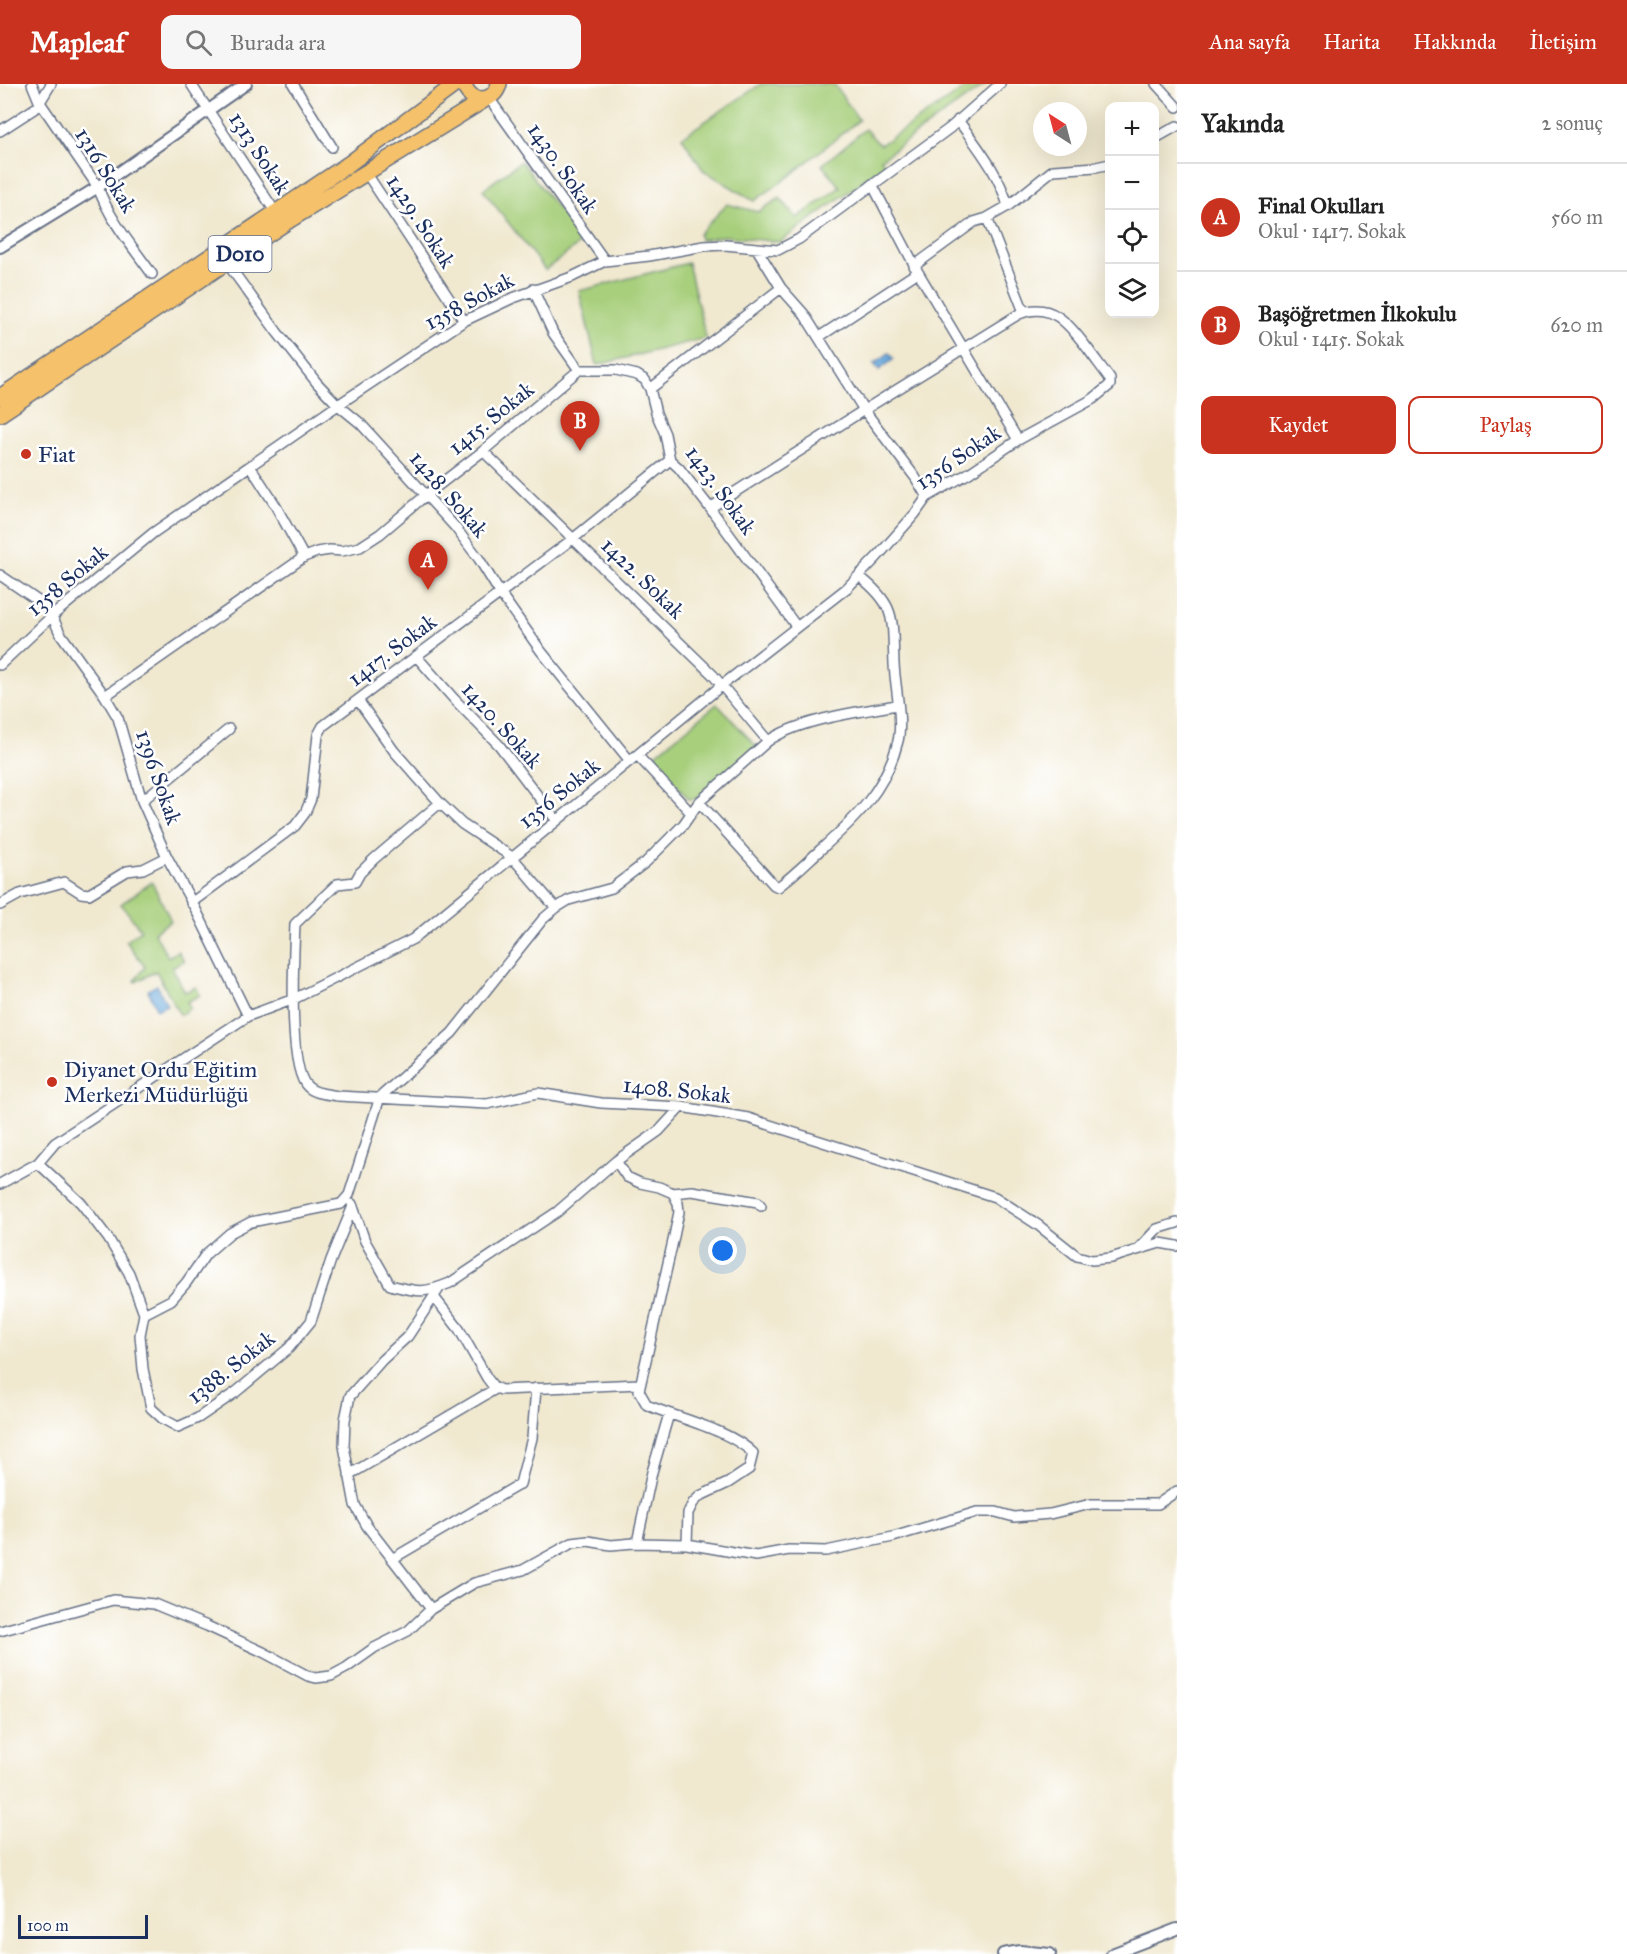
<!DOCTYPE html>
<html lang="tr">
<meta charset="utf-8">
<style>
body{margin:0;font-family:"IM FELL Great Primer",serif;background:#f6f6f6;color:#222}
.controls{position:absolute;right:18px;top:18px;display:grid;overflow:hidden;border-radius:12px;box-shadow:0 6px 24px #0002}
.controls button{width:54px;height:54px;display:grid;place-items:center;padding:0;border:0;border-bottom:2px solid #e0e0e0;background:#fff;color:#222;font:30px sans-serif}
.compass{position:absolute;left:1033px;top:18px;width:54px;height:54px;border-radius:50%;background:#fff;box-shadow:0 6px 24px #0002;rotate:324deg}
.scale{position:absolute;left:18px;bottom:15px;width:130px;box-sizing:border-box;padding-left:6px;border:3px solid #1b2f5e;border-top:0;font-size:16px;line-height:21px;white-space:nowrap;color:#1b2f5e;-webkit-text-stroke:4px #fff;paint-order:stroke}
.you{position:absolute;left:723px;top:1167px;width:21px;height:21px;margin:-15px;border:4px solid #fff;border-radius:50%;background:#1a73e8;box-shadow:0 0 0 9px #1a73e833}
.badge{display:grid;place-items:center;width:39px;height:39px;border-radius:50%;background:#c8321e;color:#fff;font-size:20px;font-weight:700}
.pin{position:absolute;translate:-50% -50px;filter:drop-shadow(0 2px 3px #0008)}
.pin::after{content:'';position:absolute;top:32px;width:21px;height:18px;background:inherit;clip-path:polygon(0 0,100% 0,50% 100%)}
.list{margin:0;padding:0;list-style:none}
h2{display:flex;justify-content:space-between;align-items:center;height:78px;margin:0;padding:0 24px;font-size:26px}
h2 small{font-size:20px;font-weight:400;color:#767676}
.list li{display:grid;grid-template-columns:39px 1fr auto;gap:18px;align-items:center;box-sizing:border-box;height:108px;padding:0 24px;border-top:2px solid #e0e0e0}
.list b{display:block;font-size:22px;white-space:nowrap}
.list p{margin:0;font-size:20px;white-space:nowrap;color:#767676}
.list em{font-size:20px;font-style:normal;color:#767676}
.actions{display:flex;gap:12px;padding:18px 24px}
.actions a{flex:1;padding:14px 0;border:2px solid #c8321e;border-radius:12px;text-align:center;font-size:21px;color:#c8321e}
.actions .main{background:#c8321e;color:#fff}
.icon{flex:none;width:33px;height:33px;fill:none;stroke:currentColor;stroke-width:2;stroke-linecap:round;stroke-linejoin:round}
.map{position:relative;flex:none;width:1177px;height:1870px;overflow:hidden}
header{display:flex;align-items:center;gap:36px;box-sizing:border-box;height:84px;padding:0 30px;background:#c8321e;color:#fff}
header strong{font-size:28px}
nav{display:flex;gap:33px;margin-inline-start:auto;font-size:21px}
.search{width:420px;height:54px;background:#f6f6f6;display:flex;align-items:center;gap:15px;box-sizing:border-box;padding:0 21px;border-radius:12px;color:#767676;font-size:22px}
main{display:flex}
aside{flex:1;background:#fff}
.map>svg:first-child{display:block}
.green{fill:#a7cf7b;stroke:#617f6c;stroke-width:1.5}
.water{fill:#67a8da;stroke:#416c9c;stroke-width:1.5}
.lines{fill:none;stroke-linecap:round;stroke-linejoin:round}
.minor-casing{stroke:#667086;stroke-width:12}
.tertiary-casing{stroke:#667086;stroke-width:14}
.trunk-casing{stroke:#667086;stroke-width:18}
.minor{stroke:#fff;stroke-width:9}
.tertiary{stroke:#fff;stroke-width:10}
.trunk{stroke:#f5c16b;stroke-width:15}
.poi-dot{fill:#c8321e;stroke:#fff;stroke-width:2}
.labels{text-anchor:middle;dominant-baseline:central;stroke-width:5;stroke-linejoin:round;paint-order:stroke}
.shield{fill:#fff;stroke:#5f6d8e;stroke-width:1.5}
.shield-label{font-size:21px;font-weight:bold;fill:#1b2f5e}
.street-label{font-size:22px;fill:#1b2f5e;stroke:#fff}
.poi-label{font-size:22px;fill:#1b2f5e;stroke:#fff;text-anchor:start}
</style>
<header>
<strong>Mapleaf</strong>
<div class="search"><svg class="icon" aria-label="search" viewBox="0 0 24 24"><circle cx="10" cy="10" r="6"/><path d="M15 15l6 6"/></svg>Burada ara</div>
<nav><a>Ana sayfa</a><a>Harita</a><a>Hakkında</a><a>İletişim</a></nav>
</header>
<main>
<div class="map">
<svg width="1177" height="1870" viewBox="0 0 1177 1870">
<rect width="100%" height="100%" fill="#fff"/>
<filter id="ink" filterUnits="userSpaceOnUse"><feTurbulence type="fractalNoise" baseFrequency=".0167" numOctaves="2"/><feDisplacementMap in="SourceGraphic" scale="12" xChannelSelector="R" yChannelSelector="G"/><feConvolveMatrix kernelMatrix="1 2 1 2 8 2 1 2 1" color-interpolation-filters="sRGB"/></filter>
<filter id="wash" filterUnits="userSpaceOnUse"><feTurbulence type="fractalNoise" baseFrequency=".008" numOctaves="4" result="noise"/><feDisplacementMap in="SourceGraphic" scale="24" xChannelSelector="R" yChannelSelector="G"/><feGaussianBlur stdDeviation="1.35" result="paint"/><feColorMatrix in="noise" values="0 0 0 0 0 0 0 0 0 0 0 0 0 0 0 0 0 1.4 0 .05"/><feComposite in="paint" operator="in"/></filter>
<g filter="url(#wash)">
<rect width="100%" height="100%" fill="#f0e8cf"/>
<path class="green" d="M761,0h73l25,36 -72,58 -33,23 -51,-31 -21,-33z
M971,0h15l-105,75 4,6 -105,77 -56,-6 -24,4 -1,-6 28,-30 31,8 22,-14 17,20 43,-31 -18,-22 43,-36 15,16z
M521,77l62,80 -38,29 -62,-80z
M688,179l18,75 -109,27 -18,-74z
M717,620l40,43 -61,52h-7l-34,-38 1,-7z
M152,798l19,39 -17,11 14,25 10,-6 6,10 -12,6 13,25 11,-5 4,8 -13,7 3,6 -10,7 -24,-44 -20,11 -1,-2 10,-13 -19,-26 15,-11 -20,-26z"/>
<path class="water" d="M889,269l5,6 -15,11 -5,-6z
M157,901l10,20 -10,5 -9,-20z"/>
</g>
<g filter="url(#ink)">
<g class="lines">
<g class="minor-casing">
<path id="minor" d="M32,0l7,17 59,86c11,32 34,59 54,87
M191,0l85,129
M293,0l39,63
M1156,0l21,23
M489,14l116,163
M958,36c20,28 41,53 50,86
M0,47l37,-24 14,-23
M1154,55l23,-13
M365,87l99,150
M872,100l46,88 100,168
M987,134l37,94
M227,179l50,69 40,51 21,22 22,18 95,104 24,32 21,34 41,58 89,110
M914,182l60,-44 13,-4 21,-12 45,-36 43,-3 14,-3
M533,205l20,44 26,37h37l21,5 8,5 5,9 6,24 9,21 5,26 9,8 31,40 86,118
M819,253l99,-65
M650,305l131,-101
M483,367l230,224 55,66
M250,382l24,37 30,54
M710,424l154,-98 -60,-96 -23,-26 -24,-39
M0,491l44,30 8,11 8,17 45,63 13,22 24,83 25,56 28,51 53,108
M417,573l37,42 45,46 58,76
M0,581l52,-49 101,-83 185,-128 126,-84 49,-23 59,-21 33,-16 44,-5 55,-10 21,-1 53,5 21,-11 151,-111 50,-44
M105,612l199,-139 13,-5 13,-2 12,1 18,-4 20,-13 46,-39 57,-44 96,-81
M358,616l36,51 46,52 22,21 50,33 44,51
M637,671l54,58
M142,717l87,-72
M699,718l75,83 4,2c15,-11 28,-24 41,-36 36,-32 67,-61 79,-110 5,-20 -3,-56 -4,-77 -2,-46 3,-58 -35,-88
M440,719l-66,56 -14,14 -5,9 -18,2 -42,40c-1,28 -8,146 13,163 7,7 21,7 30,9l149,8 51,-11 63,10 80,4 67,11 247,79 43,28 39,31 15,4 19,-2 49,-15 17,3
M191,819l104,-77 10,-13 6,-14 7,-64 5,-9 251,-188 96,-78
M0,821l20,-11 44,-12 17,11 8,1 38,-23 16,-2 24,-12
M616,1077l11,16 13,6 19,4 14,6 5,10 1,9 -6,29 -34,150 8,14c32,14 81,24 106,48l-4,16 -21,14 -28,13 -7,7 -5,10 -1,31
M38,1079l43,40 27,35 21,35 15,41 -4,21 3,34 8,39 12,11 15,8 20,-9 38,-26 53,-44 22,-27 20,-61 22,-54
M0,1100l38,-21 17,-20 193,-127 46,-17 119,-60 308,-253 126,-98 30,-31 38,-43 12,-17 42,-24 49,-33 75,-41 17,-14v-6c-7,-10 -15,-20 -22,-30 -18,-23 -36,-49 -69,-35l-155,96 51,67 12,20
M673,1109l19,-2 66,11 3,4
M352,1120l13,37 25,44c28,7 33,9 60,-2l107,-71 59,-51 43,-30 22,-24
M1139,1164l18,-19 20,-6
M434,1213l25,32 28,49 6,8 8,4 139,-6
M144,1230l27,-14 15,-17 20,-29 24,-21 21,-11 90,-18 8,-9 31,-98 72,-64 91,-114 13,-11 13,-8 43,-12 34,-26 37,-37 16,-23 69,-61c32,-22 91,-29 129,-36
M349,1391l148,-87
M637,1459l15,-71 17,-58
M392,1475l128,-75 12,-46 4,-50
M431,1525l-64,-83 -12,-21 -11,-59 1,-26 5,-24 32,-36 26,-24 32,-49
M0,1547l113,-31 41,4 53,22 56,26 45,24 8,2 15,-2 15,-8 28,-20 34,-17 23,-22 43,-26 49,-13 49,-27 16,-2 23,4 23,-2 53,1 69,12 33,-6 37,1 67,-14 84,-25h19l18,5 36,-3 41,-10h67l19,-13"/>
</g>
<g class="tertiary-casing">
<path id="tertiary" d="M0,163l98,-60 148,-103
M1003,1870l17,-3 30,3
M1112,1870l65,-25"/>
</g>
<g class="trunk-casing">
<path id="trunk" d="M464,0c5,20 30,20 35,0
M0,313l350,-234 106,-79
M0,330l291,-195 193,-119"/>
</g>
<use href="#minor" class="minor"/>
<use href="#tertiary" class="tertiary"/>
<use href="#trunk" class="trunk"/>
</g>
</g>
<g class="poi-dot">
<circle cx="26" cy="370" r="6"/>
<circle cx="52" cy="998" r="6"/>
</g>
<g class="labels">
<rect class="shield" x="208.5" y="152" width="63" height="36" rx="4.5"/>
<g class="shield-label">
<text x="240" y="170">D010</text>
</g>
<g class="street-label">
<text transform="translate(260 69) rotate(57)">1313 Sokak</text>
<text transform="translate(563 84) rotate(55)">1430. Sokak</text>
<text transform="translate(106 86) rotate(58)">1316 Sokak</text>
<text transform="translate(421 137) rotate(57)">1429. Sokak</text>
<text transform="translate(469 217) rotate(-28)">1358 Sokak</text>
<text transform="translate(491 334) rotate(-39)">1415. Sokak</text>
<text transform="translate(958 373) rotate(-34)">1356 Sokak</text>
<text transform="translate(721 406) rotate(54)">1423. Sokak</text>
<text transform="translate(449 410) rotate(49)">1428. Sokak</text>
<text transform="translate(643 494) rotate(44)">1422. Sokak</text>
<text transform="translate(67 496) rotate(-40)">1358 Sokak</text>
<text transform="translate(392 566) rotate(-37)">1417. Sokak</text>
<text transform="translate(502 641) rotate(48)">1420. Sokak</text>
<text transform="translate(159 693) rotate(71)">1396 Sokak</text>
<text transform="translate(559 709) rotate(-39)">1356 Sokak</text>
<text transform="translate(677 1006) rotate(6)">1408. Sokak</text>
<text transform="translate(231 1283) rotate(-38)">1388. Sokak</text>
</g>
<g class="poi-label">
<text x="38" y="370">Fiat</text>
<text x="64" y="985">Diyanet Ordu Eğitim<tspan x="64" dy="25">Merkezi Müdürlüğü</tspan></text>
</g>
</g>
</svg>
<div class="controls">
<button>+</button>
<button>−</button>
<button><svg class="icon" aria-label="locate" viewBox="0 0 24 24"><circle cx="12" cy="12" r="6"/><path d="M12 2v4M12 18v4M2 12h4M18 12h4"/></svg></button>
<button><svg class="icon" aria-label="layers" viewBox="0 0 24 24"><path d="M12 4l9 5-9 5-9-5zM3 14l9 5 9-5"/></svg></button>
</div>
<svg class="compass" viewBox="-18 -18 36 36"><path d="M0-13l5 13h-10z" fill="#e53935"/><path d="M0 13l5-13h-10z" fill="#767676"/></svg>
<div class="scale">100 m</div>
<div class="you"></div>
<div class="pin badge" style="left:428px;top:506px">A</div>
<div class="pin badge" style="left:580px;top:367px">B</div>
</div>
<aside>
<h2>Yakında<small>2 sonuç</small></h2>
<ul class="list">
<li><span class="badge">A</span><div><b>Final Okulları</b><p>Okul · 1417. Sokak</p></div><em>560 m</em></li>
<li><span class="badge">B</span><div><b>Başöğretmen İlkokulu</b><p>Okul · 1415. Sokak</p></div><em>620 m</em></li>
</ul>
<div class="actions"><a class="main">Kaydet</a><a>Paylaş</a></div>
</aside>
</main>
